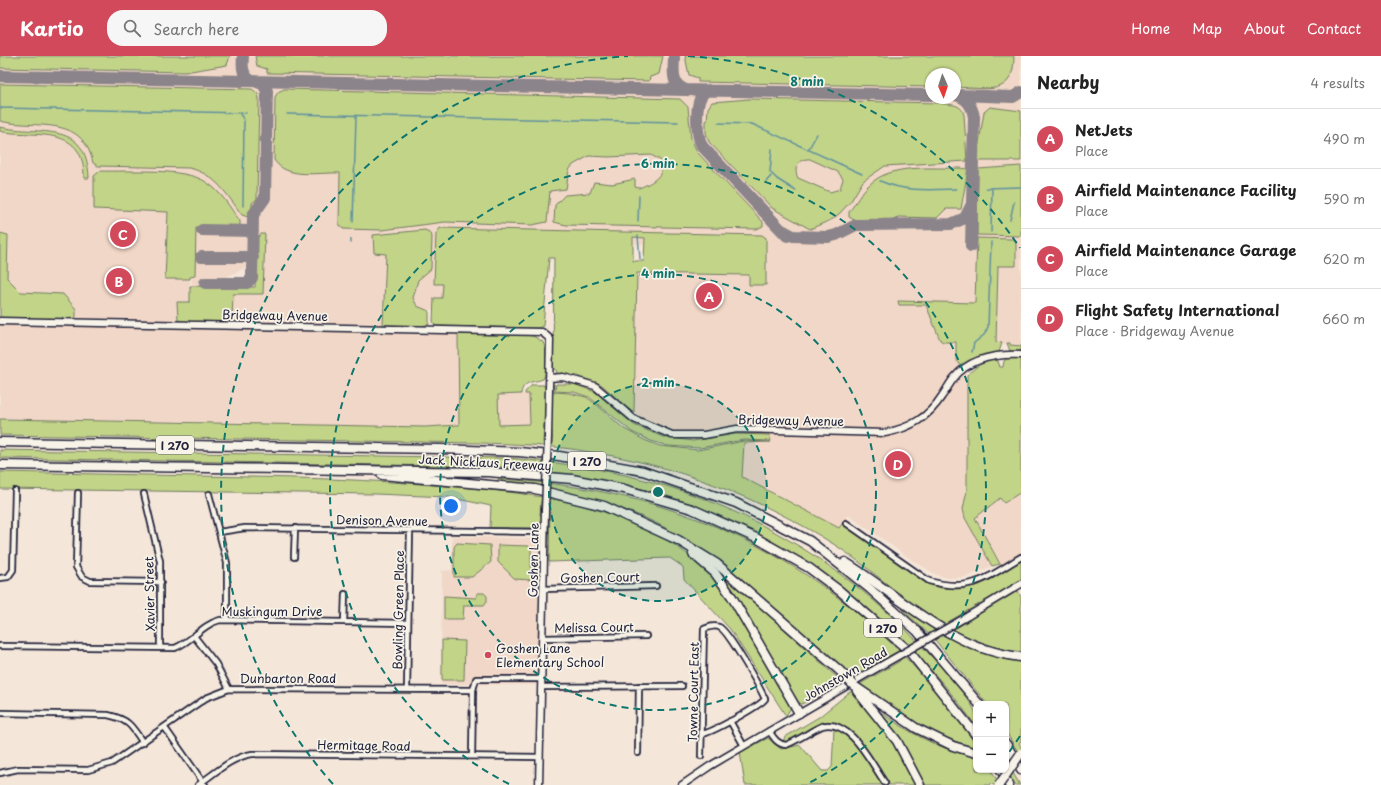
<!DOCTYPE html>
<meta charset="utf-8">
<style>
body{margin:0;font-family:"Playpen Sans",sans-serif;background:#f6f6f6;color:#222}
.controls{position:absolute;right:12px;bottom:12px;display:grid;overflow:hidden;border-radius:8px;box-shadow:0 1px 3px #0004}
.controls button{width:36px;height:36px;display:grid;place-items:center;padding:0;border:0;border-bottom:1px solid #e0e0e0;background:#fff;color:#222;font:20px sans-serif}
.compass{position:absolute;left:925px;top:12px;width:36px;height:36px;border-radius:50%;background:#fff;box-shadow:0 1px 3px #0004;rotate:177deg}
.you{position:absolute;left:451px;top:450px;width:14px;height:14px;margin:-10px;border:3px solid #fff;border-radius:50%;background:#1a73e8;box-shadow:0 0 0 6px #1a73e833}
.badge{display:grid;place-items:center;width:26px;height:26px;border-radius:50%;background:#d1495b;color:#fff;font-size:13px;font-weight:700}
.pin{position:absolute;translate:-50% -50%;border:2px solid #fff;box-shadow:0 1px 4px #0006}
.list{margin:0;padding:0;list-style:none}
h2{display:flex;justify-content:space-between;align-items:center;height:52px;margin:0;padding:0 16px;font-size:17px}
h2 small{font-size:13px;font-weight:400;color:#767676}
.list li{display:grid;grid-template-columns:26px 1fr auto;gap:12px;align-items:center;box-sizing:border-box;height:60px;padding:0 16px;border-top:1px solid #e0e0e0}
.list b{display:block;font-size:15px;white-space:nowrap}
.list p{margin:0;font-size:13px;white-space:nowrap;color:#767676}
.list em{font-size:13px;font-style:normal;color:#767676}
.icon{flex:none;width:22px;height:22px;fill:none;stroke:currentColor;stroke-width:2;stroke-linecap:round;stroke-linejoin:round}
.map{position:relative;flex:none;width:1021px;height:729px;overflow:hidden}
header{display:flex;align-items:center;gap:24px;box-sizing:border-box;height:56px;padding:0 20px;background:#d1495b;color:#fff}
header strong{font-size:19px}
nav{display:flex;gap:22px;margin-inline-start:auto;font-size:14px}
.search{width:280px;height:36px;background:#f6f6f6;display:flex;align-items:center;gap:10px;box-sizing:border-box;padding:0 14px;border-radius:16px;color:#767676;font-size:15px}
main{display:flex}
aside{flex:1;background:#fff}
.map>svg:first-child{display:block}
.built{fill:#f1d7c7;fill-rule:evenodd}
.green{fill:#c2d488;stroke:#727b62;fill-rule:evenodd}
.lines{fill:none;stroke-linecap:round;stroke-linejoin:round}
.stream{stroke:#60909f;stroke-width:1.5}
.taxiway{stroke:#8b848a;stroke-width:12}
.street-casing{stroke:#22223b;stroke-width:8}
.secondary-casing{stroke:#22223b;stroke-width:9}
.highway-casing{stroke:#22223b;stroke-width:11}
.street{stroke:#f7f3e8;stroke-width:4.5}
.secondary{stroke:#f7f3e8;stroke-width:6}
.highway{stroke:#f7f3e8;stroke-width:8}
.secondary-bridge-casing{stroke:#22223b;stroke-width:9;stroke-linecap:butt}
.highway-bridge-casing{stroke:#22223b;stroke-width:11;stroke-linecap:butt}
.secondary-bridge{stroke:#f7f3e8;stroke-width:6}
.highway-bridge{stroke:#f7f3e8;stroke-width:8}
.ring{fill:none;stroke:#0f766e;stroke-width:2;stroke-dasharray:7 5}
.poi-dot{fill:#d1495b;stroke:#f7f3e8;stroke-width:1.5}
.labels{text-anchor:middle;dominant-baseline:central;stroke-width:3.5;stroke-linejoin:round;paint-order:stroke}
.shield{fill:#f7f3e8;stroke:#62616f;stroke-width:1}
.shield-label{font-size:11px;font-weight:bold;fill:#22223b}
.street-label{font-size:12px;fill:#22223b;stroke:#f7f3e8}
.poi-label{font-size:12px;fill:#22223b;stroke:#f7f3e8;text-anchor:start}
.centre{fill:#0f766e;stroke:#f7f3e8;stroke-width:2}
.ring-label{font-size:12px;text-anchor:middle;font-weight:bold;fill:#0f766e;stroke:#f7f3e8;stroke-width:3.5;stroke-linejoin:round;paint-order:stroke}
</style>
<header>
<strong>Kartio</strong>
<div class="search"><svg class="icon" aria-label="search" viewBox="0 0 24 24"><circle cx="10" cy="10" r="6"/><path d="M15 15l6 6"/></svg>Search here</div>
<nav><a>Home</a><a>Map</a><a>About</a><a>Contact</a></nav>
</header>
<main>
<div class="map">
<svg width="1021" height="729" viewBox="0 0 1021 729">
<rect width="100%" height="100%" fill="#f4e6d9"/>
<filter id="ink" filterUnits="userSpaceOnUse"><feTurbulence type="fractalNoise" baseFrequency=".025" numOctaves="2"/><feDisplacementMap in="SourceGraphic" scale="8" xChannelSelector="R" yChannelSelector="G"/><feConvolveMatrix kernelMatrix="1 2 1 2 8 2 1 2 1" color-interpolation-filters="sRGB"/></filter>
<g filter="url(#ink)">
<path class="built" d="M0,0h1021v290l-24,-3 -41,17 11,15v115l-4,15 2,13 27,48 -26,11 -17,1 -12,-3 -22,-13 -67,-47 -9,13 -97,-51 2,-34h27v-5l-36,-4 -30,6h-26l-16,-3 -29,-12 3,-152 112,2 1,-28 -303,-7v71l-36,-3 -28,17 75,2 1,98 -34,2 -225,-3 -200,-5v-101l73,1 -10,-25 -42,-2 -14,-14 1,-43 -8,-2zM931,18h24v24h-24zM189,123l3,114 72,-34 -1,35h-31l-55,24 13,-16v-23h-25l3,-67z
M529,338l1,30 -31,1 -1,-30z
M1021,436v69l-17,10 -29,-53 25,-20 4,5z
M452,480l88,3 1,4 -2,142 -98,-1 1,-113 10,-1z"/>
<path class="green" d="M0,0h230l-3,9 -42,7 -185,-4z
M255,0h408l-4,18 -9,3 -1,4 -382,-8v-4l-10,-3z
M685,0h329c0,42 -27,32 -59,31v-13h-24v13l-233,-5v-4l-9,-3z
M0,28l252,5 6,5 1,4 -2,101 -5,4v10l-4,4 -6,-2c-15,-20 -26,-41 -53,-47l-91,-2 -5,-3c-11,-50 -57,-33 -93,-42z
M284,33l396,10 8,8 3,31 6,14 66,70v4l-6,3 -191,-4 -12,-3 1,-17 10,-10 25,-2 4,-11 18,2 23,-5v8l4,1c12,-5 28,-12 21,-28l-9,-5 -43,2 -19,-1 -16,9 -4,5 -3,19 -16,2 -3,31 -15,3 -87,-3 -63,8 -39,-1 -4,-5 1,-51c-21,-1 -53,7 -66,-13l1,-63 3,-5z
M749,43l191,4c10,3 21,-1 24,12l3,46 -82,5 -22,15 -12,20 -11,12 -7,6 -23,10 -38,-21 -63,-66 -3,-9v-12h1l1,-13 4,-6zM810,103l28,13 5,7 -3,10 -10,3 -32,-14c-5,-10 0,-20 12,-19z
M990,51l31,4v50h-43v-12l6,-37z
M0,71c41,9 87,-8 89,51h-5c1,-52 -45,-41 -80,-46l-4,-1z
M1021,110v70l-44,-1 1,-66z
M960,112l8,1 -7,40h-15l-9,9 -39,-1 -7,3h-37l-5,-3v-5c7,-9 12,-20 20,-27 22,-22 62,-16 91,-17z
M100,115c28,1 84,-4 106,11 15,9 24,26 34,39v4l-4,4 -40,-1 -1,48 -5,1v2h-25l3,-67 -74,-3v-33z
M440,172l322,7 4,3v47h-17v-10l-112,-2 -3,139h-2l-30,-27 -24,-9 -21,-2 -1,-5h-3l1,-111h-5l-6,68 -5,2 -103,-2 -2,-5 1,-23h8l1,-14h-9l2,-50zM633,181l12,1 -1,23h-11z
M425,174l6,3 1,4 -1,32 -13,11 -5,18 4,8 12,5v13l-7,2 -39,-1 3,-71 -12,-1 -1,-18z
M0,177l8,2 -1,43 14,14 42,2 13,15v8l-3,2 -73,-1z
M261,178h4l-2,60h-30l-1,29 -47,-1 -7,-2 -1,-18h13v-16l65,1 1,-48z
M977,182l35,1 4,2v25h-18l-2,76 6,1 -3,9 -21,5 -17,10 -5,-7v-18h-13l-3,-2 -14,-35h-27l-1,-4 77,2z
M458,278l66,1 9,1 10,6c4,9 5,30 0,37 -10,4 -20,1 -22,15l-23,1 1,30 31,-1 -1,-30h-4v-2l7,-7h12l2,5 -3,53 9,1v-13l-2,-2 2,-41 2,-4v8l15,1 17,4 10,7 27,24 21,12 16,6 38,4 46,-9 27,1 -27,1 -2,34 97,51 3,-4 72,50 17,10 10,4 21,1 17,-4 42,-24v19l-73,42 8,6 62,-37 3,6v56c-36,-7 -69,-21 -99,-42 -30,-21 -57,-47 -87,-66 -76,-48 -162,-81 -251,-94 -35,-6 -70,-7 -105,-8l-479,-8v-16l425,8 34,-2z
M1007,287h3v2l11,1v5h-11z
M1008,302h13v134l-17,11 -4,-5 -25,20 25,46 -8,2 -27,-48 -2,-9 4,-19v-115c8,-7 20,-18 31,-14l2,6h3l1,-6z
M556,328h18l21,8 39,33 29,12 30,4 42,-7 34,1 2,6 -28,-1 -43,8 -32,-2 -17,-5 -19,-9 -43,-35 -15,-5 -19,-1z
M0,394l508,8c47,4 92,10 137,22 109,28 210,92 285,175 9,9 44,48 46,59 1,4 0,9 0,12 -77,-107 -183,-190 -309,-230 -54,-17 -110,-24 -166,-29l-501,-9z
M0,416c83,2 167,3 250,5 61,1 122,3 183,8 93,7 194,16 268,80 22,18 35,44 49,69 14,24 28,49 41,73l-5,9 -56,-87 -46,-50 -1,-12 -13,-9 -121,4 1,-59 -9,-2 -1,14 3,-1 -1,11 -3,3h-49l1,-22 -43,-9 -73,-3 -375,-5z
M498,423c169,9 308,69 423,195 17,19 32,39 47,59 2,4 7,9 8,13 2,6 0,17 0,24h15l9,15h-7l-2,-2 -2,2h-67l-44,-73 1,-1c28,20 62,41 97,44l-6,-9c-41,-12 -78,-33 -110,-62l40,-23 -5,-8 -93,51 -5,-2 -76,-128 49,42 71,65 9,-5c-69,-57 -138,-135 -222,-165 -42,-16 -87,-20 -130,-28z
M457,487l33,2 1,17 -19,15h-18v-30z
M498,489l31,1 2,3v31l-16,-1 -17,-17z
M477,537h7l3,3v5l-3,4h-20l-1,14h-19v-23l32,2z
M904,551c37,26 73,46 117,55v79l-2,2 2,4v10l-15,-25v-28h-19l-52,-64 -33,-31z
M442,584l23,1 -1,39h-22z
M851,635l38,45 28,49h-28c-13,-20 -34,-65 -62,-63 -13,2 -28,14 -39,20l-5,-1 2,-4 34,-20z
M834,673c22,5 37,38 49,56h-138l-5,-33 28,-14 13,11 19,-4 22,26h6l4,-4z
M1006,705l14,24h-8l-6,-15z"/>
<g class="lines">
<path class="stream" d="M0,52l246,5
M240,58l4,6 -1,86
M287,58l391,8
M718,67l34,1 110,50
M772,93l-2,23 7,7 19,12
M808,94l9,-16
M880,125c26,11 48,9 76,8
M765,127l6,-7
M986,132l35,-1
M1010,164l4,-18
M638,165l1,-25
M353,166l3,-106
M991,176l1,-44
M638,180l2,23
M351,187v-4
M972,296l2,-9 10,-8 4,-8 3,-85"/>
<path class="taxiway" d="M243,0c-1,11 -1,18 8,25
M674,0c0,14 -4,29 12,34
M0,20l931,19
M708,34c-15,6 -12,44 -6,56l85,90
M955,39c12,3 17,10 19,22l-3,129
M958,39l55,2 8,-5
M202,174l51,1
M782,174l11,6 35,1 8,-2 20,-10 95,-1 14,-6 7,-14
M201,201h52
M205,227h42l5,-5 1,-63 12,-17 2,-107 -4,-7 -9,-3"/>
<g class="street-casing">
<path id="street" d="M78,437l-2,74 6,10 8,4 71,1
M144,438l16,67v87
M209,438l18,69v57
M846,467l83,58c41,12 58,-3 92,-24
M219,476l26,-4 300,4
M294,501l1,-29
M0,522l8,-1 5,-7 2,-79
M543,533l113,-3
M344,566l1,-28
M194,580l22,28 13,25
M542,582l104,-2
M0,590l175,2c18,-7 26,-23 45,-28l188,3
M541,631l141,-1
M407,633l3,-158
M0,657l108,2c20,4 24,11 35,28
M730,665l14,25
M165,672l40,57
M769,675c5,7 8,13 17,14 13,-5 24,-14 36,-19 28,-9 50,39 63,57
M638,697l1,-67
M472,700l1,-66 3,-11h65
M701,700l3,-127c5,-2 10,-4 15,-2 9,3 41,61 46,72 -5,7 -54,34 -63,35
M0,717l18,-4 70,1 24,-7 94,-65 23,-9 244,1
M198,729c17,-12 34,-28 54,-31l287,3"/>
</g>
<g class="secondary-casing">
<path id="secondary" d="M0,265l542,11 8,7 -2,98
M549,322l14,-1 32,9 39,33 38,16h32l33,-6 148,4c25,-5 43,-15 57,-37 4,-5 7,-12 12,-18 16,-20 43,-24 67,-23
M968,560l53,-32
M539,729l6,-275
M682,729l28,-19 167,-98"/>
</g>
<g class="highway-casing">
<path id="highway" d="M0,386l441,7 78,3 40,4 84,15 93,32 74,38 60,48 47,42 62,73
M0,409l488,7 84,7 52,10 68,20 64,29 53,30 31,23 68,59 68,85
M382,419l153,14 69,17 74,34 39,24 123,107
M693,498l22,19 17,24 67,116
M845,506c56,35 107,88 176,95
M853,629l63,43 37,18 23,7
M857,635l40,50 23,44
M1006,688l15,26
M1001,714l8,15"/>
</g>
<use href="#street" class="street"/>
<use href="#secondary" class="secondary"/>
<use href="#highway" class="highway"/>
<g class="secondary-bridge-casing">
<path id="secondary-bridge" d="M545,454l3,-73
M877,612l91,-52"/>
</g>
<g class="highway-bridge-casing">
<path id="highway-bridge" d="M840,615l13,14
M999,729l22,-32"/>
</g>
<use href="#secondary-bridge" class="secondary-bridge"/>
<use href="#highway-bridge" class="highway-bridge"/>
</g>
</g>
<circle cx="658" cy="436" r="109" fill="#0f766e" fill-opacity=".12"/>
<g class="ring">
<circle cx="658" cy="436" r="109"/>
<circle cx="658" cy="436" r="218"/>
<path d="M509 728A328 328 0 1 1 807 728"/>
<path d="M1020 680A437 437 0 0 1 1007 699M333 728A437 437 0 0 1 628 0M688 0A437 437 0 0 1 1020 192"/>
</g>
<circle class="poi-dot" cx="488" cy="599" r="4"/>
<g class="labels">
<g class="shield">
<rect x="156" y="380" width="38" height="18" rx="3"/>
<rect x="568" y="396" width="38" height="18" rx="3"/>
<rect x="864" y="563" width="38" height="18" rx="3"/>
</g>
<g class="shield-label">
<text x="175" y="389">I 270</text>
<text x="587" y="405">I 270</text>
<text x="883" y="572">I 270</text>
</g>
<g class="street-label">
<text transform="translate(275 259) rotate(1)">Bridgeway Avenue</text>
<text transform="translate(791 364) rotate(1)">Bridgeway Avenue</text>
<text transform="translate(485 406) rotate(3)">Jack Nicklaus Freeway</text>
<text transform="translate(382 464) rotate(1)">Denison Avenue</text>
<text transform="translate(533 504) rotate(-89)">Goshen Lane</text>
<text transform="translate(600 521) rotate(-1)">Goshen Court</text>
<text transform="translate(149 538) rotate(-91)">Xavier Street</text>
<text transform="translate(398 554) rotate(-89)">Bowling Green Place</text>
<text x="272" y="555">Muskingum Drive</text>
<text transform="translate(594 571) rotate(-1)">Melissa Court</text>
<text transform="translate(845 618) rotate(-30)">Johnstown Road</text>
<text x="288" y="622">Dunbarton Road</text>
<text transform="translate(693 636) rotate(-89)">Towne Court East</text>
<text transform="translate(364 689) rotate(1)">Hermitage Road</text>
</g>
<g class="poi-label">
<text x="496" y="592">Goshen Lane<tspan x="496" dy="14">Elementary School</tspan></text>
</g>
</g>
<circle cx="658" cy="436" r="6" class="centre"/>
<g class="ring-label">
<text x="807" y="30">8 min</text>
<text x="658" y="112">6 min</text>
<text x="658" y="222">4 min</text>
<text x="658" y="331">2 min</text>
</g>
</svg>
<div class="controls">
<button>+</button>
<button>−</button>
</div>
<svg class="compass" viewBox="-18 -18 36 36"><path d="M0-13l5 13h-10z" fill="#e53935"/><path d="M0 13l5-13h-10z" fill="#767676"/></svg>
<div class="you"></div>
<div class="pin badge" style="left:709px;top:240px">A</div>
<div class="pin badge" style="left:119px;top:225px">B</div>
<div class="pin badge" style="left:123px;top:178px">C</div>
<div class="pin badge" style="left:898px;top:408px">D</div>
</div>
<aside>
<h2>Nearby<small>4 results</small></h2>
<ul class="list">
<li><span class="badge">A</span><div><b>NetJets</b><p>Place</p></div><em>490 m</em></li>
<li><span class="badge">B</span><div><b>Airfield Maintenance Facility</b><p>Place</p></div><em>590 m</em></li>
<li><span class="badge">C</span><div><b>Airfield Maintenance Garage</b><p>Place</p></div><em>620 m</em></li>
<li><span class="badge">D</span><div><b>Flight Safety International</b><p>Place · Bridgeway Avenue</p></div><em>660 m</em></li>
</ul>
</aside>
</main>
